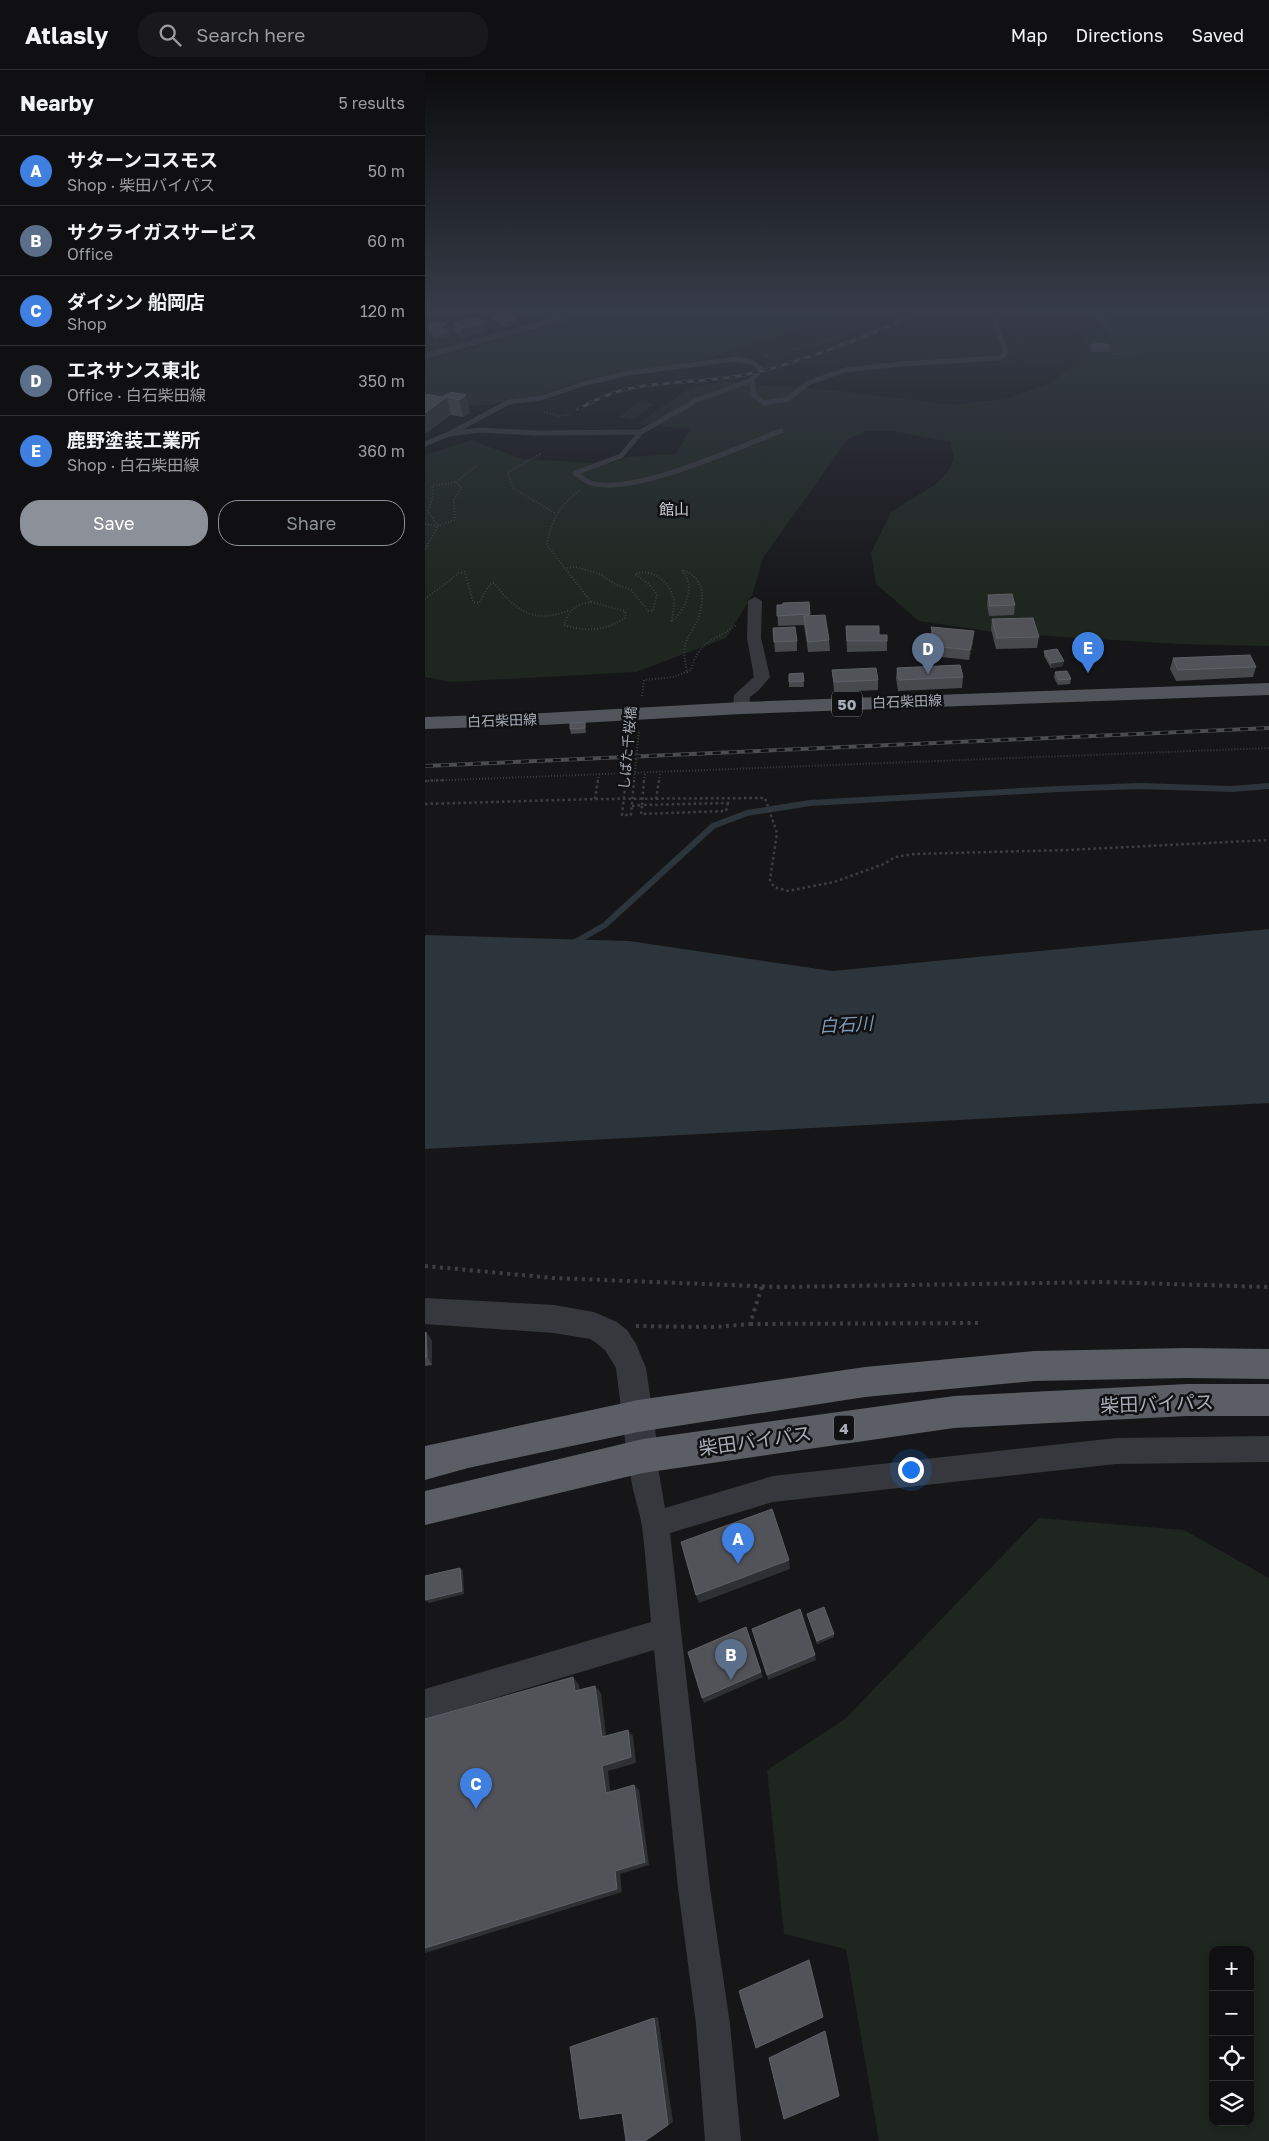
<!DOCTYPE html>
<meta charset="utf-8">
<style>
body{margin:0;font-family:"Golos Text","Noto Sans JP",sans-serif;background:#19191b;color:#f1f3f6}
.controls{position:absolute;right:15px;bottom:15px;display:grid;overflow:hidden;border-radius:10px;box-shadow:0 2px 8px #0003}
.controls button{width:45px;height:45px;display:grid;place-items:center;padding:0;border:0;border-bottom:1px solid #303032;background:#101012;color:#f1f3f6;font:25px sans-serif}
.you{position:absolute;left:485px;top:1399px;width:18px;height:18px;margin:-12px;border:4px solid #fff;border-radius:50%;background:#1a73e8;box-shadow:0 0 0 8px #1a73e833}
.badge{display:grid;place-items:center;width:32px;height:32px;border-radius:50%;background:#8c9099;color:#fff;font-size:16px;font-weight:700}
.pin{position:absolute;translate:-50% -41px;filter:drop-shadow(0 1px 2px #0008)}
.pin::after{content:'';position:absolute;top:26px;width:18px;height:15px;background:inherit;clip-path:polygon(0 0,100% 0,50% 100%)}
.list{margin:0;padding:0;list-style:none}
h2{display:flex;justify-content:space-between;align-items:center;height:65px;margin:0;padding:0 20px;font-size:21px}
h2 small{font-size:16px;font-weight:400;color:#9c9d9f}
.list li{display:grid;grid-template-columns:32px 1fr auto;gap:15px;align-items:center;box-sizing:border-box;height:70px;padding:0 20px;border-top:1px solid #303032}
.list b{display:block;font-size:19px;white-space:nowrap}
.list p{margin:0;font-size:16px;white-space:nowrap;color:#9c9d9f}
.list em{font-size:16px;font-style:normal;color:#9c9d9f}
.actions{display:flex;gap:10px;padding:15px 20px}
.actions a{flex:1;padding:11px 0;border:1px solid #8c9099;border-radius:20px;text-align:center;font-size:18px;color:#8c9099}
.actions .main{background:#8c9099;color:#fff}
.icon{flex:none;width:28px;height:28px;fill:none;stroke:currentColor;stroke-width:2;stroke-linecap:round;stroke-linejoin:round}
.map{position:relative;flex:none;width:844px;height:2071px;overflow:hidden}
header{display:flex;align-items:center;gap:30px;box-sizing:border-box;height:70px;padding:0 25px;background:#101012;border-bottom:1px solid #303032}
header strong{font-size:24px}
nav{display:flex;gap:28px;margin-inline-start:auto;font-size:18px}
.search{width:350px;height:45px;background:#19191b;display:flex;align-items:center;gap:12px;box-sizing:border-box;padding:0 18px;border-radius:20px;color:#9c9d9f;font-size:19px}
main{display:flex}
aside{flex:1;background:#101012}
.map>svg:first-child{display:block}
.green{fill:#1e261f;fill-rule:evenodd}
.water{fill:#2c353c}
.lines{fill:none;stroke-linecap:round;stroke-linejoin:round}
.stream{stroke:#2c353c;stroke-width:6}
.path-far2{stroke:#3d3f44;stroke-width:2;stroke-dasharray:1 2;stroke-linecap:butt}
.path-far1{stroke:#3d3f44;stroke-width:2.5;stroke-dasharray:2.5 3;stroke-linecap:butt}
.path{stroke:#3d3f44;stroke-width:4;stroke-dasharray:3 4.5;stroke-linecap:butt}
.service{stroke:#37383d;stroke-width:5}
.minor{fill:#37383d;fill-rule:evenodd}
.tertiary{fill:#37383d;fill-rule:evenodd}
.primary{fill:#53555c;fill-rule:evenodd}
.trunk{fill:#5b5e65;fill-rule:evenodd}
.rail-far1-casing{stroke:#4a4c52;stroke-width:3}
.rail-casing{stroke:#4a4c52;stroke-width:4}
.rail-far1{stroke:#111113;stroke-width:2;stroke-dasharray:6;stroke-linecap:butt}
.rail{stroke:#111113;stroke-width:2.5;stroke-dasharray:8;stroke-linecap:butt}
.wall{fill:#47494d}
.shaded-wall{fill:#2f3033}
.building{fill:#525359;stroke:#5f6168}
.labels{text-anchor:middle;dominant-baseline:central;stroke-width:5;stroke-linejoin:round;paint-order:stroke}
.far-street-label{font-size:14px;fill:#a8adb8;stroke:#111113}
.far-neighbourhood-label{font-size:15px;fill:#c9ccd4;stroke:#111113}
.shield{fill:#111113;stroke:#7b7e86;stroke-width:1}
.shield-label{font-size:15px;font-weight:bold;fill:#a8adb8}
.water-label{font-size:18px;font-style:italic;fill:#7f9bb3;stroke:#111113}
.near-street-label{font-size:19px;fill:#a8adb8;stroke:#111113}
</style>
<header>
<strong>Atlasly</strong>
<div class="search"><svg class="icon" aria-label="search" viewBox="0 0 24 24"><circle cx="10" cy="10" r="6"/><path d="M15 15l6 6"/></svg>Search here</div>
<nav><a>Map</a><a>Directions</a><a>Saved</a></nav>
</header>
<main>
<aside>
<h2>Nearby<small>5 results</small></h2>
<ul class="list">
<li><span class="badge" style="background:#3f7fe0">A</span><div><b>サターンコスモス</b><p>Shop · 柴田バイパス</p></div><em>50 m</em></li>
<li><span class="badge" style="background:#5c6f8a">B</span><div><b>サクライガスサービス</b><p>Office</p></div><em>60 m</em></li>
<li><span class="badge" style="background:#3f7fe0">C</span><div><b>ダイシン 船岡店</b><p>Shop</p></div><em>120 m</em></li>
<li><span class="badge" style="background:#5c6f8a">D</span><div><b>エネサンス東北</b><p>Office · 白石柴田線</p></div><em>350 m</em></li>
<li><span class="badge" style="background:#3f7fe0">E</span><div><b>鹿野塗装工業所</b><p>Shop · 白石柴田線</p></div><em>360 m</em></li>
</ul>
<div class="actions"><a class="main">Save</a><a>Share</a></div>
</aside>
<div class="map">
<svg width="844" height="2071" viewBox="0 0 844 2071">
<rect width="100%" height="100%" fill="#161618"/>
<path class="green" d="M121,242h305l-165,54 -103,14 -43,15 -51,10 -64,3v-47l127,-35z
M668,242h176v334l-91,-2 -177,-11 -82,-12 -43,-37 -5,-31 20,-41 45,-28 13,-14 5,-11 -4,-17 -56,-11h-27l-19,8 -85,119 -11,38 -26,42 -90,34 -185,10 -26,-5v-222l46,-15 51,19 88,5 17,-7 49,-3 14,-25 -53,-5 54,-37 34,-5 105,8 122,15 53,-6 45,-16 26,-19 17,-38z
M215,331l14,3 -21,16 -14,-3z
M614,1448l145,12 85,48v563h-390l-33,-192 -62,-15 -17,-164 78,-51zM788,1880h37v172h-37z"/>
<path class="water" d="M844,859v174l-844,46v-214l204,6 203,30z"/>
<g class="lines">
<path class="stream" d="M145,875l35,-20 108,-99 34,-13 63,-10 248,-14 82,-3 92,3 37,-3"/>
<path class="path-far2" d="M630,242l21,19
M677,270l-8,2 15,3 3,9 25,-1 -4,-8 -14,-7
M339,286l54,-12 32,-12 15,-20
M119,342l15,4 14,-2
M115,384l-33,19 6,15 43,26
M31,412l21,-17
M31,412l5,5 -7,13 1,20 -17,6 -10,-15 5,-15 -1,-10z
M154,421c-19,14 -29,31 -32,54l44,57
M0,454l13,2
M0,479l13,-23
M139,498l12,-1 24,7 13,9 18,7 17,21h5l4,-17 -7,-9 -15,-11c17,-7 36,9 39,26 1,7 -2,14 -2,21 10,-7 20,-28 16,-40 -1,-4 -4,-7 -6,-11 24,7 23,32 15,51 -4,9 -10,16 -12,25 -2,9 1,18 2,27
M0,529l34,-26 6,-1 8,30 6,1 11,-19 4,-1c21,27 40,42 75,27
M166,532l34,9 1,6c-18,14 -41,15 -62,8 6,-15 10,-20 27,-23z
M217,626l2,-16 30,-3 17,-7c9,-32 22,-27 45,-45
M0,711l844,-33
M173,711l1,-6
M201,711l1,-7
M209,711l5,-51
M219,711l1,-7
M234,711l1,-8"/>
<path class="path-far1" d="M201,710l-4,35h9l3,-35
M0,711l21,-1
M170,729l3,-19
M231,729l3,-19
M303,733l-2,8 -85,3 1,-9z
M0,734l170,-5 170,-1 12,35 -7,47 4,7 14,4 46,-9 50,-18 11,-7 19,-3 153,-4 202,-10
M217,735l2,-25
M207,736l10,-1"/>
<path class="path" d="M0,1196l128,12 227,9 324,-5 165,5
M325,1254l230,-1
M211,1256l78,1 36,-3 12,-38"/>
<path class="service" d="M671,242l14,17
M311,289l16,3 9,7 -9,11 -55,20 -56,32 -106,1 -55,-3 -31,4 60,-32 32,-4 45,-15 43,-10z
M327,310l2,15 10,8 24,-4 20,-16 37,-13 56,-6 99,-6 6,-5 -11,-30v-11
M216,362l-20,24 -46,17c5,3 10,8 16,10 42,13 148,-36 190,-52
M0,374l24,-10"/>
<path class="minor" d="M134,246l5,3 -1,2 -138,38v-6z
M330,527l7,4 -1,37 9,39 -11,13 -9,7 -1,11 -2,3h-12l-2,-3 1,-13 20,-18 -7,-39 1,-37z
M844,1366v26l-153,2 -343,38 -103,31 40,355 20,136 11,117h-36l-9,-117 -18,-136 -24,-238 -229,69v-30l226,-67c-3,-32 -5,-64 -9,-96 -4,-25 -19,-55 -8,-79l9,-4 9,4 4,9 9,52 108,-32 343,-38z"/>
<path class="tertiary" d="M0,1228l129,7 40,7 23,10 10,8 9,14 10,24 13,88 -5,11 -11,5 -11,-5 -5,-11 -11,-88 -11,-18 -10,-8 -5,-3 -36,-6 -129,-9z"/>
<path class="primary" d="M844,613v12l-528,19 -197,11 -119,4v-12l119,-4 197,-11z"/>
<path class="trunk" d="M761,1278l83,1v30l-83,-1 -152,3 -169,16 -227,35 -170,36 -43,12v-34l213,-46 227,-33 169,-16z
M762,1314h82v32h-82l-233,12 -311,45 -218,52v-34l218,-52 311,-43z"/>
<g class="rail-far1-casing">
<path id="rail-far1" d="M153,339c16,-8 31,-16 49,-20 38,-9 78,-6 117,-14 62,-13 121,-39 179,-63"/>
</g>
<g class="rail-casing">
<path id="rail" d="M0,696l844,-38"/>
</g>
<use href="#rail-far1" class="rail-far1"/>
<use href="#rail" class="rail"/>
</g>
<path class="wall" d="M84,242h11l1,3 -8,2 -4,-1z
M103,242h14v2l-8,3 -5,-2z
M68,247l24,2 1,4 -11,4 -13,-6z
M28,253l33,9 -24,5 -7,-5z
M3,254l19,6 3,6 -13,3 -7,-4z
M666,274l18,4v4h-17l-2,-3z
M41,325l4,18 -7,4 -12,-2 -9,-18z
M563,525l27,10 -1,10 -25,1 -2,-11z
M384,532l1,14 19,24 1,11 -22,1 -4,-27 -26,1 -1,-21z
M567,549l47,18 -2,11 -41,1 -5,-20z
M421,556l33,9 8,6v10l-40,1z
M506,557l42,15 -4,18 -28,-3 1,-4 -7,-1 -4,-15z
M348,558l24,13v10l-22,1z
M619,581l19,15 -12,2 -7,-12z
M748,588l83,9 -3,10 -77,4 -6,-12z
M472,598l66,9 -1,11 -64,3 -2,-13z
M407,600l46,10v10l-44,2 -1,-12z
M630,602l16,7 -1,5 -12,1 -4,-7z
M378,603l1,14h-15v-13z
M160,652l1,11 -15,1 -1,-5z
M1,1262l6,9v24l-7,1v-33z
M382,1544l27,20v3l-17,7z"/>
<path class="shaded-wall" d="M89,242h6l1,3 -8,2 -1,-4z
M117,242v2l-8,3 -1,-4z
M92,249l1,4 -11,4 -1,-5z
M59,253l2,9 -24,5 -2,-9z
M24,262l1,4 -13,3 -1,-4z
M41,325l4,18 -7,4 -4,-17z
M22,327l4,18 -26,19v-21z
M549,561l-1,11 -4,18 1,-10z
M639,591l-1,5 -12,2v-5z
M1,1262l6,9v24l-5,-8z
M364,1490l1,9 -91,34 -3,-8z
M35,1498l3,3 1,23 -35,9 -4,-3z
M409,1564v3l-17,7v-3z
M390,1585l1,5 -48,20 -1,-5z
M336,1602l2,5 -59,26 -2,-5z
M148,1607l6,8 2,13 -6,-7z
M170,1616l6,7 6,50 -5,-6z
M203,1660l5,6 3,27 -28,8 3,27 -5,-5 -4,-27z
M209,1715l5,5 10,75 -29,9 2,18 -197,61v-5l190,-77z
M233,1947l15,105 -28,19 9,-123z"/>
<path class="building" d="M79,244l13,5 -11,3 -13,-5z
M52,247l7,6 -24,5 -7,-5z
M15,251l6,4 -5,1 8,6 -13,3 -7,-5 3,-1 -3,-2h3l-4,-3z
M666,274h17l1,4h-17z
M26,322l15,3 -7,5 -12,-3 -22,16v-19l17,3z
M587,524l3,11 -25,1 -2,-11z
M384,532l1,12 -33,2v-11h6v-2z
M400,545l4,25 -21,2 -4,-26z
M608,548l6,19 -42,1 -5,-19z
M421,556h33v9h8v6h-40z
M370,557l2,14 -23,1 -1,-14z
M506,557l43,4 -4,19 -28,-3 1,-4 -7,-1z
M632,579l7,12 -13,2 -7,-12z
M825,585l6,12 -78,3 -5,-12z
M535,595l3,12 -64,3 -2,-12z
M451,598l2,12 -44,2 -2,-12z
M642,601l4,8 -12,1 -4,-8z
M378,603l1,8 -15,1v-8z
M160,652v6l-15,1v-6z
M1,1262l1,25h-2v-24z
M347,1439l17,51 -93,35 -15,-53z
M35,1498l2,23 -37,9v-24z
M399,1537l10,27 -17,7 -10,-27z
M375,1539l15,46 -48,20 -15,-46z
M321,1557l15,45 -59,26 -14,-46z
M148,1607l2,14 20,-5 7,51 26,-7 3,27 -29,9 4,27 28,-8 11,77 -30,9 2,18 -192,59v-229z
M384,1890l14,57 -67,31 -17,-57z
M229,1948l14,107 -23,16h-19l-4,-28 -42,6 -10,-72z
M400,1961l14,65 -55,23 -15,-61z"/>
<linearGradient id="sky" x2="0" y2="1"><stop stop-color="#0c0c0d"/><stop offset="0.45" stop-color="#363c48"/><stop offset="1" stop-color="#363c48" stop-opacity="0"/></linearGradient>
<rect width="844" height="532" fill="url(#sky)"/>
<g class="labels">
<g class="far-street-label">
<text transform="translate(482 631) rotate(-2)">白石柴田線</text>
<text transform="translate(77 650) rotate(-2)">白石柴田線</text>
<text transform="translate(202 678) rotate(-85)">しばた千桜橋</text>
</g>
<g class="far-neighbourhood-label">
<text x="249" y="439">館山</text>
</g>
<g class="shield">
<rect x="407" y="621.5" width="30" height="25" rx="4"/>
<rect x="409" y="1345.5" width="20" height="25" rx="4"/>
</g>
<g class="shield-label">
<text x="422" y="634">50</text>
<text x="419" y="1358">4</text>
</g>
<g class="water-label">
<text transform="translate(421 954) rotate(-3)">白石川</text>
</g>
<g class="near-street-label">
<text transform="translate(732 1333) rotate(-2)">柴田バイパス</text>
<text transform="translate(330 1370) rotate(-8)">柴田バイパス</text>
</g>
</g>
</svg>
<div class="controls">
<button>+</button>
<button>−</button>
<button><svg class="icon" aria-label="locate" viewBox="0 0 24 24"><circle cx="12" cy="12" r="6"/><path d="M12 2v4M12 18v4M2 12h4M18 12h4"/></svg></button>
<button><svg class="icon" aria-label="layers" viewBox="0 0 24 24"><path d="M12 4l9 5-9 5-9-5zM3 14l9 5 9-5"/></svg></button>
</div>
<div class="you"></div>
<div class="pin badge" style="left:313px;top:1494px;background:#3f7fe0">A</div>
<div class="pin badge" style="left:306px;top:1610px;background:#5c6f8a">B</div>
<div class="pin badge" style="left:51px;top:1739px;background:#3f7fe0">C</div>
<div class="pin badge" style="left:503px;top:604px;background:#5c6f8a">D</div>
<div class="pin badge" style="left:663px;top:603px;background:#3f7fe0">E</div>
</div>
</main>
